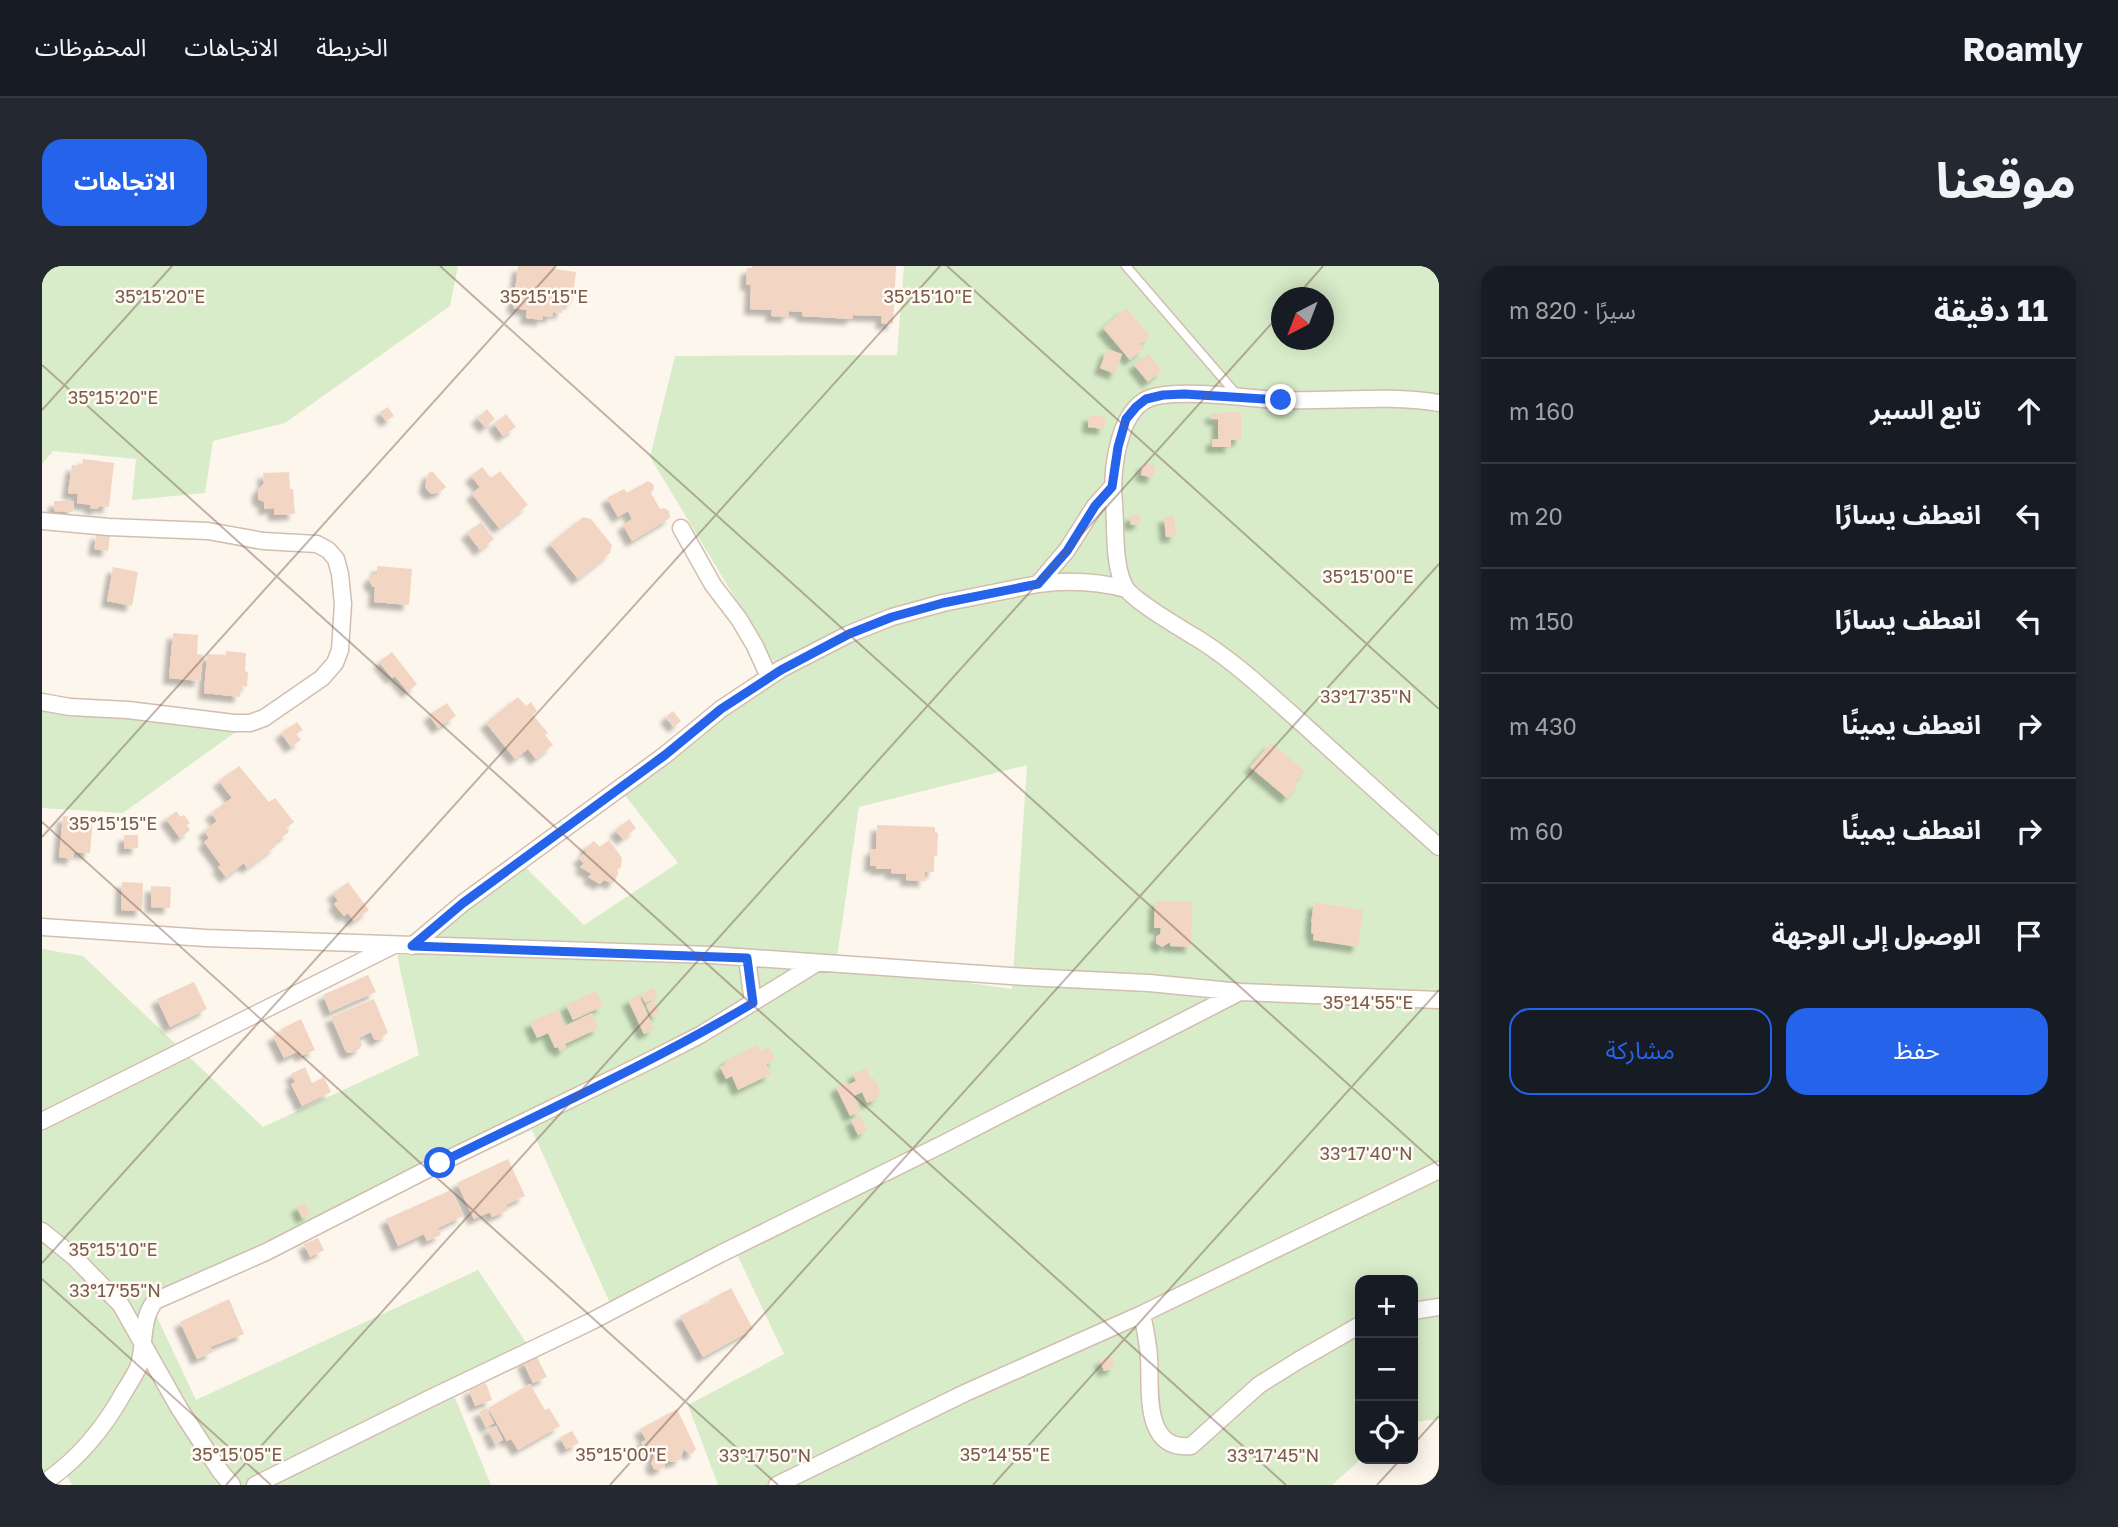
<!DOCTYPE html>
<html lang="ar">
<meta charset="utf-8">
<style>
body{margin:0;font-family:"Golos Text","Noto Sans Arabic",sans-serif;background:#242831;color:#f1f3f6;direction:rtl}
.controls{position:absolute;right:21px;bottom:21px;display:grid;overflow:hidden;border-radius:14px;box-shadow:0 4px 18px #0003}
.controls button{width:63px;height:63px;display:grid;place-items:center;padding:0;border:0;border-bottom:2px solid #363941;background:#171b24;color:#f1f3f6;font:35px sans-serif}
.compass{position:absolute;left:1229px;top:21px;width:63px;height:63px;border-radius:50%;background:#171b24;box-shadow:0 4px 18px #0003;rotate:222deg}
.stop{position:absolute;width:21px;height:21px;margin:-16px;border:5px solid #2563eb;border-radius:50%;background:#fff}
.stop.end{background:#2563eb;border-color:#fff;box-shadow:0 2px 7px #0008}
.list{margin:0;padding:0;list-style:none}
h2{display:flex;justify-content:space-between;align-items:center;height:91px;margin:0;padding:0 28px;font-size:30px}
h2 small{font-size:23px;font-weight:400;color:#9ea1a6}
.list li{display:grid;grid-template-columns:46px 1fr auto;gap:21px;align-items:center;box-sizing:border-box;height:105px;padding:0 28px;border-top:2px solid #363941}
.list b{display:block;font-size:26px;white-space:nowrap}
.list em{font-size:23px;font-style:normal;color:#9ea1a6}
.actions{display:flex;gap:14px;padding:21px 28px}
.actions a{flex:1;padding:16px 0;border:2px solid #2563eb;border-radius:21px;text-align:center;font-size:24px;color:#2563eb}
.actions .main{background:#2563eb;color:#fff}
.icon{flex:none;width:38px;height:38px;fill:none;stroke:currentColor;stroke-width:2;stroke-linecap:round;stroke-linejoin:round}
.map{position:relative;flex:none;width:1397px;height:1219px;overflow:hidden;direction:ltr;border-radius:21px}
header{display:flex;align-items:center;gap:42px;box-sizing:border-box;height:98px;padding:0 35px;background:#171b24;border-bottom:2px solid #363941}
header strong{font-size:33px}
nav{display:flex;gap:38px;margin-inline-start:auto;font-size:24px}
.intro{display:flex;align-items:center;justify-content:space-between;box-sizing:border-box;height:168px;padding:0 42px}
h1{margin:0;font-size:49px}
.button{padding:18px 32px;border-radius:21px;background:#2563eb;color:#fff;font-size:24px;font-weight:700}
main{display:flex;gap:42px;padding:0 42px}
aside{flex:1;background:#171b24;border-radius:21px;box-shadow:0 4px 18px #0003}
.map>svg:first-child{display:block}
.green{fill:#d8ecc9;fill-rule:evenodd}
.building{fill:#f3d5c3;filter:url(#shadow)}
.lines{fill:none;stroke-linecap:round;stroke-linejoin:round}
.service-casing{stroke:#d1beb0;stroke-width:11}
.minor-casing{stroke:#d1beb0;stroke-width:19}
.service{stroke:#fff;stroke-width:8}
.minor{stroke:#fff;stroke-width:16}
.route{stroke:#2563eb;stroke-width:9}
.ticks{fill:none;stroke:#7a5c4d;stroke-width:2;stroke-opacity:0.45}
.ticks-label{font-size:18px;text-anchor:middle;fill:#7a5c4d;stroke:#fffaf3;stroke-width:5;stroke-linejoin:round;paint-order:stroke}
</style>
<header>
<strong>Roamly</strong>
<nav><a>الخريطة</a><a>الاتجاهات</a><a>المحفوظات</a></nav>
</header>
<div class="intro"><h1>موقعنا</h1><a class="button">الاتجاهات</a></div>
<main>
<aside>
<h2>11 دقيقة<small>سيرًا · 820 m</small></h2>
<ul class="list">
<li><svg class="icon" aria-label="ahead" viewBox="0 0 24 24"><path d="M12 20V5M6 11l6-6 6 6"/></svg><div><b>تابع السير</b></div><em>160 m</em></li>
<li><svg class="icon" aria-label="left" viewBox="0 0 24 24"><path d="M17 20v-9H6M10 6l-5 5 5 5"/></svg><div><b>انعطف يسارًا</b></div><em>20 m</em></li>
<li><svg class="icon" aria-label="left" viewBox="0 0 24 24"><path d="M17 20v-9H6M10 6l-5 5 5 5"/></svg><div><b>انعطف يسارًا</b></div><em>150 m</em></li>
<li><svg class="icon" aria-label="right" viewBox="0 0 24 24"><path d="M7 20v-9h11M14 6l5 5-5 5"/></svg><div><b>انعطف يمينًا</b></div><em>430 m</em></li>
<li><svg class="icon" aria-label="right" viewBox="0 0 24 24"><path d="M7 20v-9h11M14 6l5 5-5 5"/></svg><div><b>انعطف يمينًا</b></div><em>60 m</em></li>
<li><svg class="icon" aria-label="arrive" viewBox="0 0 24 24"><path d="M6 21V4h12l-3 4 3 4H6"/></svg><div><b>الوصول إلى الوجهة</b></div></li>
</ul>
<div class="actions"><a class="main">حفظ</a><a>مشاركة</a></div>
</aside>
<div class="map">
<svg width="1397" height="1219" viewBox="0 0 1397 1219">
<defs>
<filter id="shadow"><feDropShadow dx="-6" dy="6" stdDeviation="2" flood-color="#0004"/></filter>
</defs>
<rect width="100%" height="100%" fill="#fdf6ec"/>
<path class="green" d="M0,0h416l-8,40 -165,117 -72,18 -8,52 -73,7 4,-41 -83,-8 -11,13z
M862,0h535v1153l-26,3v-142h-53l1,179 -29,26h-614l-30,-80 96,-51 -49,-104 -121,62 -82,-182 -383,170 47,100 282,-130 55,83 -80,40 38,92h-419l-10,-17 -20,8v-527l41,7 180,171 156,-72 -22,-100 127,-89 60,59 94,-62 -58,-74 159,-118 -129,-214 25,-101 222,-1zM1240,32h42v42h-42zM985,499l-15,224 -176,-25 23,-157z
M0,438l195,27 -114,82 -81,-5z"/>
<path class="building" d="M476,0h36v3l22,3 -4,31 -8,-1 -2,11 -9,-1 -1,5 -9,-1v4l-17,-2 1,-8 -14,-2z
M710,0h144l-3,58 -12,-1 1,-7 -29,-1 -1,4 -50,-3v-4l-13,-1 -1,6 -17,-1 1,-6 -22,-1 1,-24 -5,-1 1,-16h5z
M1084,42l24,28 -10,8 4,4 -14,12 -27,-32z
M1065,83l15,5 -7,20 -15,-6z
M1106,88l14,16 -14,12 -14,-17z
M346,141l6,9 -8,5 -6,-9z
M445,143l8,10 -10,8 -8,-9z
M1199,146v28h-10v7h-19v-8h6v-20h-7v-6z
M464,148l10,13 -13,9 -9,-12z
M1047,149l17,2 -2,12 -16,-2z
M41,193l31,4 -5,44 -10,-1 -1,3 -8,-1 1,-3 -14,-2 1,-9 -10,-1 4,-28 10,2z
M1102,197l12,3 -3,12 -12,-3z
M440,201l9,11 9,-7 28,34 -29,23 -27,-34 8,-7 -9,-11z
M390,205l14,16 -6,5 -9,2 -6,-7 3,-13z
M247,206l1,17h3l2,25 -21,1v-7l-10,1v-7l-6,-3v-9l6,-7 -1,-10z
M606,215l5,3 1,4 -3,5 9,16 4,-1 5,3 1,7 -38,23 -9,-16 9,-6 -4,-8 -10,6 -11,-19 17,-9 3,4z
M12,235h20l-1,11 -19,-1z
M1098,248l1,9 -10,2 -2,-9z
M1132,250l2,20 -10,1 -2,-20z
M541,251l8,2 21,26 -2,8 -32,26 -28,-35z
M439,256l13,17 -14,11 -13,-17z
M55,267l13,3 -2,15 -14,-2z
M335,300l35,3 -3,36 -35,-3 1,-15 -3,-1 -3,-6 4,-6h4z
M71,301l25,5 -6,34 -25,-5z
M131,367l25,2 -1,19 6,1 -3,26 -31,-3z
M184,385l20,2 -1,18 3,1 -1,15 -6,-1 -1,11 -36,-4 3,-39 19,1z
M350,386l25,32 -9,8 -13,-16 -3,2 -13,-16z
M476,431l8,9 5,-4 6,9 -4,4 15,18 -3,2 8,10 -17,14 -8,-10 -13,10 -29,-36z
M405,437l9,13 -18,12 -9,-13z
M631,445l8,10 -7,6 -8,-10z
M255,456l6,8 -7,4 5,6 -10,7 -10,-14z
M1229,477l34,28 -9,10 3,2 -12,15 -37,-31z
M197,500l30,36 6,-4 19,24 -8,6 3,4 -15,11 2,3 -29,22 -3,-5 -18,14 -8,-10 3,-2 -17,-23 5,-4 -5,-7 13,-10 -6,-8 21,-15 -13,-17z
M134,545l5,6 3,-2 6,8 -3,2 3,5 -10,8 -14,-19z
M21,550l30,3 -3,34 -16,-1 -1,7 -14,-2z
M587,553l7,9 -13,11 -8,-8z
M835,559l58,2v5l3,1 -1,23h-3v16h-9v9l-19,-1v-6l-15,-1v-4h-15v-3h-6l1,-17h5z
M82,569h14v13l-14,1z
M567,574l13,18 -1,9 -4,3 1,4 -3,7 -3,2 -8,-3 -4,4 -12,-7 4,-3 -12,-7 4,-3 -5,-6 8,-7 -2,-3 9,-7 6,6z
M80,616l21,1 -1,28 -21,-1z
M306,616l21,28 -15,11 -6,-8 -4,3 -10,-12 4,-3 -5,-8z
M109,620l20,1 -1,21 -19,-1z
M1113,635l37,1 -1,45 -21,-1v-4l-8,5 -6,-4v-6l4,-3 1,-6h-7z
M1272,636l49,8 -5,37 -45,-7 1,-6 -3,-1 1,-10h-1z
M326,709l8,17 -46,20 -7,-17z
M152,716l13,27 -37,18 -13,-28z
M612,722l4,9 -13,6 -4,-8z
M554,725l7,15 -30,14 -7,-15z
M597,729l15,34 -10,5 -16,-34z
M332,733l14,34 -10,7 -4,-1 -3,-7 -12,6 3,7 -3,4 -8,4 -5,-1 -15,-35z
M612,735l5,12 -7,4 -6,-13z
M516,744l7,16 27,-13 7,15 -34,16 1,4 -6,3 -2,-4 -3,1 -7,-15 -11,5 -7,-15z
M259,753l14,31 -14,6 -2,-5 -15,7 -11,-22 9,-4 -1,-3z
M716,779l2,6 9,-4 6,13 -9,4 5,10 -33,16 -6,-14 -6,3 -6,-12 6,-3 -1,-3z
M263,801l7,16 12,-6 7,15 -29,14 -11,-22 4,-2 -4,-8z
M824,802l5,11 3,-1 7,15 -4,1 1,4 -11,5 -5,-11 -8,4 7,15 -11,5 -14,-29 10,-5 2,3 8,-4 -3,-7z
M818,850l7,14 -9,5 -7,-15z
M466,893l17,37 -19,9 2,5 -16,7 -2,-5 -16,7 -17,-36z
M409,924l12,26 -25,12 3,7 -14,6 -3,-7 -26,12 -12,-27z
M263,937l5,11 -8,4 -5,-11z
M276,972l6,12 -14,7 -6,-13z
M689,1022l22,41 -50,28 -23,-41 23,-12 1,2 6,-4 -1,-2z
M187,1033l15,35 -34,13 3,5 -16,7 -17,-37z
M494,1089l11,22 -14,6 -10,-21z
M1069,1090l4,11 -11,4 -4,-11z
M444,1117l6,17 -17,6 -6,-16z
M488,1118l15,26 4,-2 11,18 -42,24 -7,-11 -4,2 -19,-33z
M444,1142l8,15 -8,4 -7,-15z
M635,1143l19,40 -4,5 -4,-1 -4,-4 -4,11 -9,2 -5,-3 -2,8 -7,3 -3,-1 -3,-6 3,-6 -2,-6 -5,3 -6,-12 5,-2 -6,-11z
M454,1160l7,14 -8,4 -7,-15z
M530,1165l7,12 -13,6 -6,-12z"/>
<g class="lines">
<g class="service-casing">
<path id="service" d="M1084,0l112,130"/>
</g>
<g class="minor-casing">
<path id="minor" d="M1397,137c-52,-9 -106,-1 -159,-3 -31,-1 -112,-14 -136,1 -27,17 -33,73 -30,103 2,24 -1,61 11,83 8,14 62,45 78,55 37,24 69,55 102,84 45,41 89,81 134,121
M0,255l67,6 99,4 55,10 54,3 11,6 8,9 4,15 3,30 -3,46 -5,13 -13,15 -58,40 -14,5h-16l-106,-13 -58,-3 -28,-5
M639,262l32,57 26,34 16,27 14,31
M996,318c30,-4 58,-3 88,5
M0,661l164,11 505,17 315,22 123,6 92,9 198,8
M370,680l51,-43 202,-148 56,-46 60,-40 68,-35 43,-17 51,-14 95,-19 29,-34 28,-44 17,-19
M705,692l6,45
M0,855l350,-175
M0,965l32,26 47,48 58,103 41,63 12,14
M1371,1045l26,-4
M1100,1048c3,14 6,29 7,43 2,31 -7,94 42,89l68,-61 40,-25 61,-35
M0,1218c35,-23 62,-56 82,-92 5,-8 10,-16 14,-24 8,-23 2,-48 17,-67l111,-49 174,-89 213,-104 47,-24 117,-72
M213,1219l178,-88 157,-75 130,-68 223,-110 295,-151
M735,1219l188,-92 177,-79 297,-144"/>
</g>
<use href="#service" class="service"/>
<use href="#minor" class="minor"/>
</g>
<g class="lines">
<path class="route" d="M398,897c105,-52 212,-100 313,-160l-6,-45 -335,-12 51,-43 202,-148 56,-46 60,-39 68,-36 43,-17 51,-14 95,-19 29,-33 28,-45 17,-19 6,-40 8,-28 10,-12 10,-8 17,-4 21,-1 97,6"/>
</g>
<path class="ticks" d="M398,0l999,900M905,0l492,443M1253,32l28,-32M0,99l1244,1120M0,144l130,-144M0,556l736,663M0,571l514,-571M0,997l898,-997M0,1013l229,206M1371,1179l26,-29M184,1219l1056,-1173M568,1219l829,-921M951,1219l446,-495M1335,1219l24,-26"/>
<g class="ticks-label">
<text x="118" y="37">35°15'20"E</text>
<text x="502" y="37">35°15'15"E</text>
<text x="886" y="37">35°15'10"E</text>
<text x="71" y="138">35°15'20"E</text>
<text x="1326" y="317">35°15'00"E</text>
<text x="1324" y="437">33°17'35"N</text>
<text x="71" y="564">35°15'15"E</text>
<text x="1326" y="743">35°14'55"E</text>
<text x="1324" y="894">33°17'40"N</text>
<text x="71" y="990">35°15'10"E</text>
<text x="73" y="1031">33°17'55"N</text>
<text x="195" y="1195">35°15'05"E</text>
<text x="579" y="1195">35°15'00"E</text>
<text x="963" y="1195">35°14'55"E</text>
<text x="723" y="1196">33°17'50"N</text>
<text x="1231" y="1196">33°17'45"N</text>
</g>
</svg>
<div class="controls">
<button>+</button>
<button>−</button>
<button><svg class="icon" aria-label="locate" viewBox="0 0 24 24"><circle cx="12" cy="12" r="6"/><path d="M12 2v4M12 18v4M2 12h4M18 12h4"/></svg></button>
</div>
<svg class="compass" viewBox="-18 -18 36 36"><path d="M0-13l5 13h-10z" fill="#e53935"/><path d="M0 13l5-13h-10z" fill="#9ea1a6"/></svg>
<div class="stop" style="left:398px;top:897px"></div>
<div class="stop end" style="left:1239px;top:134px"></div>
</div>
</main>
